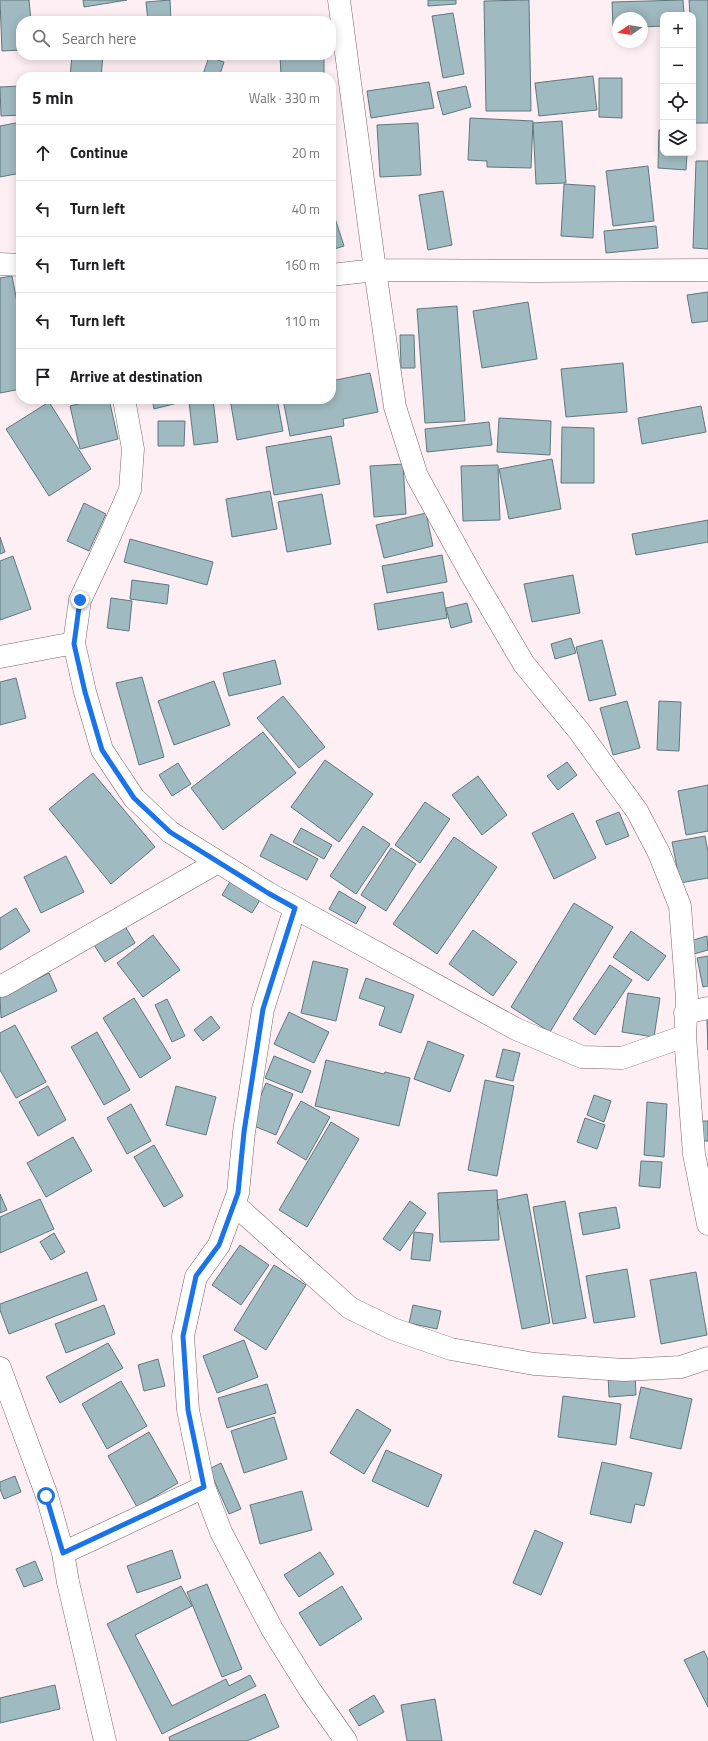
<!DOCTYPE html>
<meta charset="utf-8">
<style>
body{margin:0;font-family:"Titillium Web",sans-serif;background:#f6f6f6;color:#202124}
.controls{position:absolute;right:12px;top:12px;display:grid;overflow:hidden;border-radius:8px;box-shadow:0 2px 10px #0003}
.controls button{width:36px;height:36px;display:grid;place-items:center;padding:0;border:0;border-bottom:1px solid #e0e0e0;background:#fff;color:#202124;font:20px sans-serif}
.compass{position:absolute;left:612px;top:12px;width:36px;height:36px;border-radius:50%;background:#fff;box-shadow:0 2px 10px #0003;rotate:258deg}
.stop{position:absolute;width:12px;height:12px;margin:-9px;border:3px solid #1a73e8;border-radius:50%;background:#fff}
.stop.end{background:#1a73e8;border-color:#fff;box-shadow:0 1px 4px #0008}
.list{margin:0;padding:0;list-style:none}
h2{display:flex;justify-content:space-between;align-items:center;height:52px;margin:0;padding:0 16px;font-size:17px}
h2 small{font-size:13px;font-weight:400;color:#757577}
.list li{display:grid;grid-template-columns:26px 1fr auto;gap:12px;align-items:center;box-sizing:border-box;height:56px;padding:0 16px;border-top:1px solid #e0e0e0}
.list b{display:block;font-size:15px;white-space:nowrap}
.list em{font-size:13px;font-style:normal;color:#757577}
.icon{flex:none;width:22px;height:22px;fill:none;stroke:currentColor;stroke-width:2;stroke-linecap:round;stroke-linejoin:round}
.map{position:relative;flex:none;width:708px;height:1741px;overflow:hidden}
.search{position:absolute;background:#fff;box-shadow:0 2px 10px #0003;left:16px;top:16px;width:320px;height:44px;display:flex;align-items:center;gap:10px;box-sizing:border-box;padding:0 14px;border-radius:16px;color:#757577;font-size:15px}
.panel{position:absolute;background:#fff;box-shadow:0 2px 10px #0003;left:16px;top:72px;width:320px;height:332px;border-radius:16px}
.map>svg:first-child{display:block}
.building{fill:#9fbac0;stroke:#5f787d}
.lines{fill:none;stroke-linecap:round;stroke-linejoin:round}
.minor-casing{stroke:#7b656e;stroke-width:23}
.minor{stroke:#fff;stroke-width:22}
.route{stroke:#1a73e8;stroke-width:5}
</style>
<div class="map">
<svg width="708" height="1741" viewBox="0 0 708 1741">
<rect width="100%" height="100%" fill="#feeff4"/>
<path class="building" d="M0,0h29l2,21h-10v29l-19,1z
M83,0h44l-43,7z
M170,0l1,21h-23l-2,-19z
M428,0h28v4l-28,2z
M529,0l2,111h-45l-2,-110z
M683,0l1,15h-21v11l-21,1v-9h-24v9h-5l-1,-25z
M689,0h19v123h-13l-2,-108h-3z
M453,13l11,61 -21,4 -11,-62z
M72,55h31l-2,22h-31z
M150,55h23v2l-23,2z
M280,55h44v19l-43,1z
M209,57l15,5 -5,15h-17z
M593,76l4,34 -58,6 -4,-33z
M599,78h23v40l-23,-1z
M429,82l5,26 -63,10 -4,-27z
M21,86v29l-20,1 -1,-29z
M466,86l5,21 -28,8 -6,-23z
M470,118l63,3 -2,47 -44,-1v-6l-19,-1z
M562,121l4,62 -30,1 -3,-61z
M21,122v51l-21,4v-51z
M418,123l3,52 -41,2 -3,-52z
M659,130h4v23h24l-1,17 -28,-2z
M696,161h12v88l-15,-1z
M648,166l6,55 -41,5 -7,-55z
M564,184l31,2 -2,52 -32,-2z
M443,191l9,54 -24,5 -9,-55z
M331,206l13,40 -13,4z
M656,226l2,22 -52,5 -2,-22z
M12,276l9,47v66l-21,4v-115z
M708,292v29l-16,2 -5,-28z
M528,302l9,57 -55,9 -9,-57z
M457,306l8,115 -40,2 -8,-114z
M400,335h14l1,33h-14z
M623,363l4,49 -61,5 -5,-48z
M370,373l8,39 -35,7 1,7 -54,10 -7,-37h48v-18z
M98,399h11l9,40 -38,10 -10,-43z
M152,399h41l-39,10z
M213,399l5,43 -24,3 -5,-43z
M230,399h47l6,32 -46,9z
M49,402l42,67 -42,27 -43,-67z
M701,406l5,26 -64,12 -4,-26z
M499,418l52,3 -1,34 -53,-3z
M158,421h27l-1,25h-26z
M489,422l3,23 -65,7 -2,-23z
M562,427l32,1v55h-33z
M331,436l9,48 -66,11 -8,-48z
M552,459l9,50 -52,10 -10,-50z
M403,464l3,50 -32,3 -4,-51z
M498,465l2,55 -37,1 -2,-55z
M270,491l7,38 -45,8 -6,-38z
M322,494l9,50 -44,8 -9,-50z
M84,503l22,11 -17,37 -22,-10z
M426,513l7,33 -49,12 -8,-33z
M708,520v22l-72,13 -4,-21z
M0,537l5,15 -5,2z
M130,539l83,23 -6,23 -83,-23z
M442,555l5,27 -60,11 -5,-27z
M13,556l18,53 -31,11v-59z
M573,575l7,38 -48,9 -8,-38z
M132,580l37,5 -2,19 -37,-5z
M443,592l4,26 -69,12 -4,-26z
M111,598l21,3 -3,30 -22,-3z
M467,603l5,19 -21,6 -5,-20z
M571,638l5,15 -21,6 -4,-15z
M602,640l14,55 -27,6 -13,-54z
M275,660l6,24 -52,12 -6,-23z
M142,677l22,80 -25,8 -23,-82z
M16,678l10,40 -26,7v-43z
M214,681l16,44 -56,20 -16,-44z
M283,696l42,51 -26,21 -42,-50z
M627,701l13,47 -27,7 -13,-47z
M659,701l22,1 -2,49 -22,-1z
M263,732l33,41 -73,57 -32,-42z
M325,760l48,34 -34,48 -48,-35z
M567,762l10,13 -19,15 -11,-14z
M178,763l13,21 -19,12 -13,-21z
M93,773l62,74 -44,37 -62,-75z
M478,776l29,39 -25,20 -30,-40z
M708,785v46l-22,4 -8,-44z
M425,802l25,17 -30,44 -25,-18z
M619,812l10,24 -23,9 -10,-24z
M573,813l23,45 -42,21 -22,-46z
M363,826l27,18 -34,50 -26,-18z
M301,828l31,17 -8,14 -31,-17z
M271,834l47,25 -11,21 -47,-24z
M705,836l3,16v26l-28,5 -8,-41z
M454,837l43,30 -60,87 -44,-30z
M391,848l25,16 -30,47 -25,-16z
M66,856l18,36 -43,21 -17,-36z
M230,882l30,18 -8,13 -30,-18z
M339,891l27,16 -10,17 -27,-15z
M574,903l39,24 -63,105 -39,-25z
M16,908l14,23 -30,19v-32z
M125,926l10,17 -30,19 -11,-17z
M473,930l44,32 -24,34 -44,-32z
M631,931l35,25 -18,25 -35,-24z
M153,935l27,35 -37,27 -26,-34z
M707,936l1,14 -14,4 -4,-13z
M708,956v30l-5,1 -6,-29z
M313,961l35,8 -12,52 -35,-8z
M610,965l22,15 -37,55 -22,-16z
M49,973l8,18 -56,27 -1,-21z
M366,978l48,17 -13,38 -22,-8 6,-18 -26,-9z
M628,993l32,5 -6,39 -32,-5z
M134,998l37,60 -31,20 -37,-60z
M167,999l18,37 -13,6 -17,-37z
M289,1012l40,20 -15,31 -40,-19z
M211,1016l9,12 -17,13 -9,-11z
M707,1020h1v30z
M15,1025l31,57 -30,16 -16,-28v-37z
M97,1032l33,58 -26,15 -33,-58z
M428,1041l36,14 -14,37 -36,-13z
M503,1049l17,4 -7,28 -17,-4z
M274,1056l37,15 -9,22 -37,-15z
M326,1060l58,14 1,-2 25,6 -11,48 -84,-20z
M485,1080l29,6 -17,90 -29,-6z
M266,1083l27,11 -17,41 -27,-11z
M48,1086l18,34 -28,16 -19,-34z
M176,1086l40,11 -10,38 -40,-10z
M594,1095l17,6 -7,21 -17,-7z
M301,1101l29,16 -24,43 -29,-17z
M647,1102l20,2 -3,53 -20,-2z
M131,1104l20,37 -24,13 -20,-36z
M585,1118l20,7 -8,24 -20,-7z
M702,1121h6v20h-6z
M331,1122l28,17 -52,88 -28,-17z
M73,1137l19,34 -46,26 -19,-34z
M154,1145l29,51 -19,11 -30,-50z
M641,1161l21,1 -2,26 -21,-2z
M497,1190l2,50 -59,2 -2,-49z
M0,1194l7,16 -7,3z
M527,1194l23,129 -28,6 -25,-129z
M40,1199l14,30 -54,24v-36z
M410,1201l16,12 -26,38 -17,-12z
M565,1201l21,117 -33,6 -20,-117z
M616,1207l4,21 -37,7 -4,-22z
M414,1232l19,2 -3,27 -19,-2z
M54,1233l11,19 -14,8 -11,-18z
M240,1245l29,20 -28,40 -29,-20z
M274,1265l32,20 -40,65 -32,-20z
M627,1269l8,48 -41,6 -8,-47z
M87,1272l10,28 -88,34 -9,-24v-6z
M696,1272l11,63 -46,9 -11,-64z
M104,1305l11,29 -49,19 -11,-29z
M413,1305l28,6 -4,18 -28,-6z
M244,1340l14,37 -41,16 -14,-37z
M108,1343l15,25 -63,35 -14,-26z
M158,1359l7,27 -21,5 -6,-26z
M635,1373l1,22 -27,2 -1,-23z
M121,1381l26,45 -40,23 -25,-45z
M267,1384l9,29 -49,15 -9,-30z
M641,1387l51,12 -11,50 -51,-11z
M563,1396l58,8 -5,41 -58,-8z
M357,1409l34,21 -27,44 -34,-21z
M274,1417l13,42 -43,14 -13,-42z
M149,1432l29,51 -41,24 -29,-51z
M386,1450l56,25 -14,32 -56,-26z
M602,1462l50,11 -8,33 -9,-2 -4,19 -41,-9z
M221,1463l20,46 -12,5 -20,-45z
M15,1476l6,16 -17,7 -4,-10v-7z
M302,1491l10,39 -52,14 -10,-39z
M535,1530l28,13 -22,52 -28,-12z
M172,1550l9,28 -44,15 -10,-27z
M320,1552l14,22 -35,23 -15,-22z
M35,1561l8,19 -19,7 -8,-18z
M207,1584l35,85 -20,8 -35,-85z
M181,1586l11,20 -57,29 37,71 54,-27 3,7 21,-11 6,11 -94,48 -55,-110z
M342,1586l20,33 -42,27 -21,-33z
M704,1651l4,8v48l-24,-47z
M55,1685l5,24 -60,14v-25z
M265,1694l14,33 -32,14h-77l-1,-4z
M374,1695l10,17 -25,14 -10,-16z
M435,1699l7,42h-35l-6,-36z"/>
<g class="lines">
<g class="minor-casing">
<path id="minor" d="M339,0l36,270 20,137 22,69 54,98 53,90 55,67 58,80 22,42 21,53 7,93 -2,37 9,118 14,70
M0,264l21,1
M331,275l44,-5 160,1 173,-1
M124,399l9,50 -3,41 -25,57 -25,53 -6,43 11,49 17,58 32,48 36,34 98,61 248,136 66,28 40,1 63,-22
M0,657l74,-14
M295,908l-32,101 -19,123 -6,61 -19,52 -23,32 -13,59 5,74 16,77 17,45 51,97 38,61 36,51
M2,986l216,-124
M685,1013l23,-5
M234,1204l116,104 43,21 58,20 83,15 90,6 57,-3 27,-9
M0,1368l47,128 16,57 5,29 37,159
M63,1553l141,-66"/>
</g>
<use href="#minor" class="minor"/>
</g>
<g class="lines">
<path class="route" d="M46,1496l17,57 141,-66 -16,-77 -5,-74 13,-60 23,-31 19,-52 6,-61 19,-123 32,-101 -27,-15 -98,-61 -36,-34 -32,-48 -17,-58 -11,-48 6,-44"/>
</g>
</svg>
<div class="controls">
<button>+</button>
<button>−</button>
<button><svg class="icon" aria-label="locate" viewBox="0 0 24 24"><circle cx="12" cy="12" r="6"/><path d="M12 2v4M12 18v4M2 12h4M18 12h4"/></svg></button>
<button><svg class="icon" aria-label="layers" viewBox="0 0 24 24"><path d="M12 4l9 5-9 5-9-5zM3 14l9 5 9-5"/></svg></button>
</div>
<svg class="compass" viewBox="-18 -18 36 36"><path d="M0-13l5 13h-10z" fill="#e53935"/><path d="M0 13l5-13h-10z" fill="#757577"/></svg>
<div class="stop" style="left:46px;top:1496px"></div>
<div class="stop end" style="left:80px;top:600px"></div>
<div class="search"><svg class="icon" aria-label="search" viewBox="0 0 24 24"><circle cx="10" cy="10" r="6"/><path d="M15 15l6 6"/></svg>Search here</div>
<section class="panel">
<h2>5 min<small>Walk · 330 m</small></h2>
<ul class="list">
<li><svg class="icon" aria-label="ahead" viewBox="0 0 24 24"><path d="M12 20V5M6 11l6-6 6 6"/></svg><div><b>Continue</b></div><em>20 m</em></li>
<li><svg class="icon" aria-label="left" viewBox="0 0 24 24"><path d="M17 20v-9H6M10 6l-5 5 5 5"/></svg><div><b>Turn left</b></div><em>40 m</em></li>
<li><svg class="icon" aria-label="left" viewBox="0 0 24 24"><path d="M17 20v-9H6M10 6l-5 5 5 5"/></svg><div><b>Turn left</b></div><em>160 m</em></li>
<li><svg class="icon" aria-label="left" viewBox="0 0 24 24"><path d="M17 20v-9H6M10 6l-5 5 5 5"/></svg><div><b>Turn left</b></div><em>110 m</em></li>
<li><svg class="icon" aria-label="arrive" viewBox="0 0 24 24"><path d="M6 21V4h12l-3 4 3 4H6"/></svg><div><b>Arrive at destination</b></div></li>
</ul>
</section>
</div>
